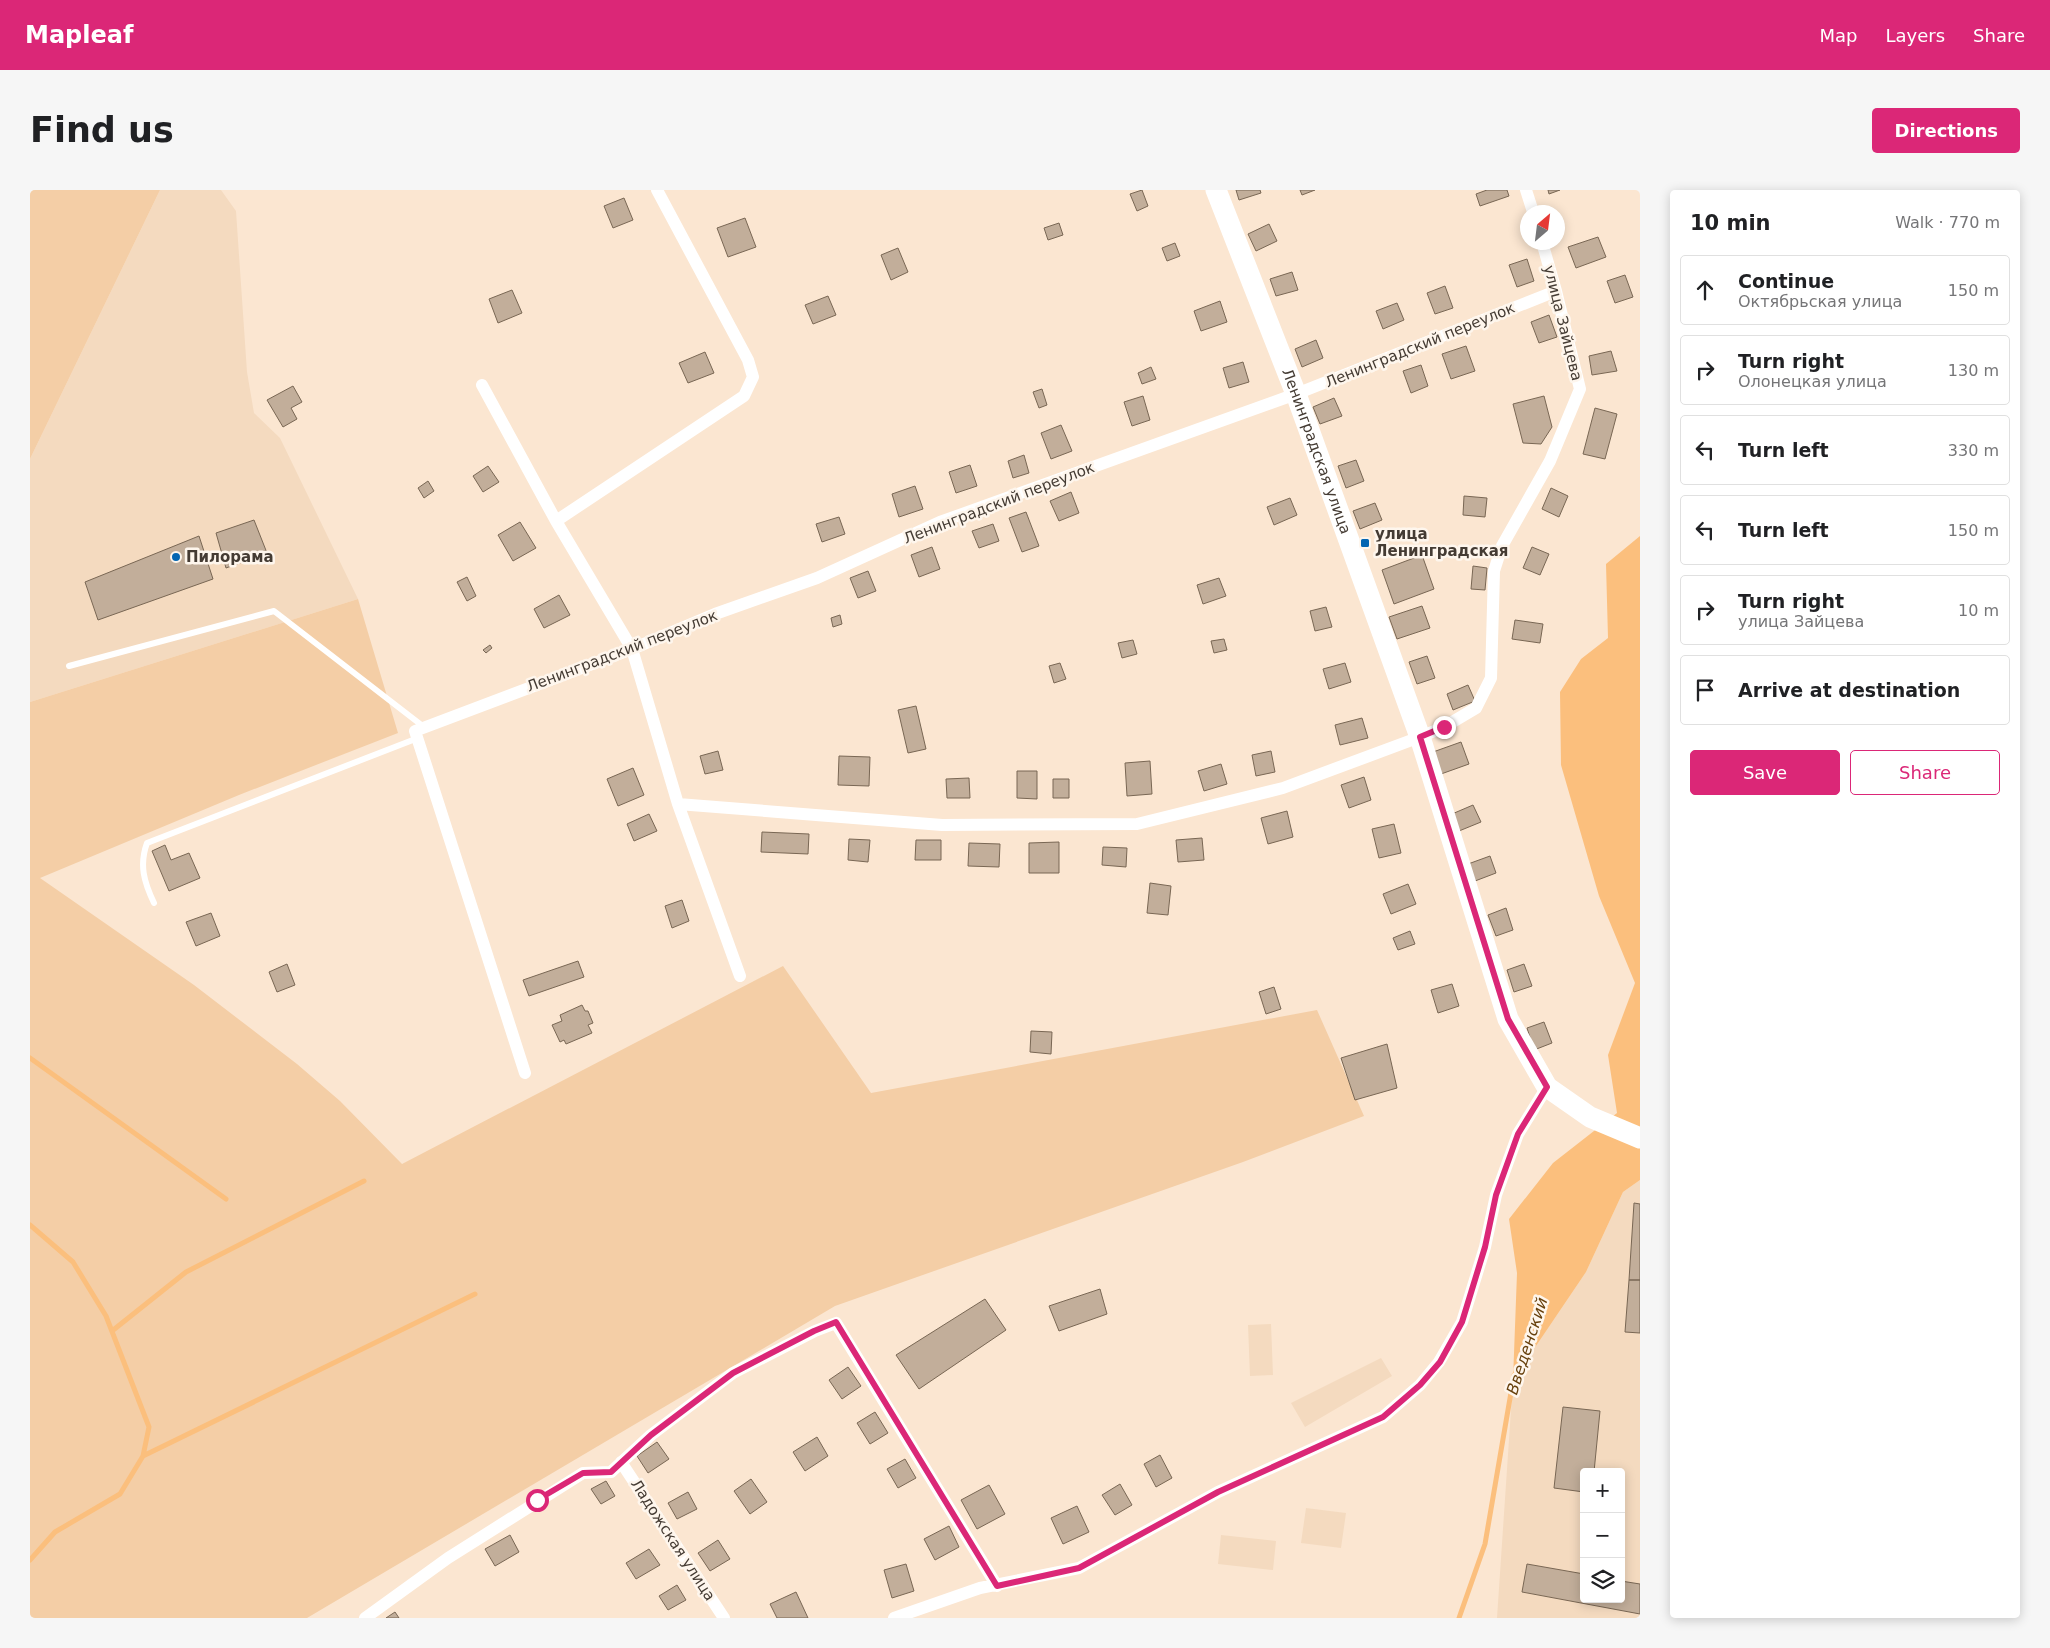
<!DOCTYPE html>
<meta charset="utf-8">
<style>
body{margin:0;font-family:"DejaVu Sans",sans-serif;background:#f6f6f6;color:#202124}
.controls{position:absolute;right:15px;bottom:15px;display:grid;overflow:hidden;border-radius:5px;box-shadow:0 2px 12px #0003}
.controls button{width:45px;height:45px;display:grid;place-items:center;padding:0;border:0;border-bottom:1px solid #e0e0e0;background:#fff;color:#202124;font:25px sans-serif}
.compass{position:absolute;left:1490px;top:15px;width:45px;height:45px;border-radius:50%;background:#fff;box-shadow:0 2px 12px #0003;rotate:28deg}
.stop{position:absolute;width:15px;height:15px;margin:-11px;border:4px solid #db2777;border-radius:50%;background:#fff}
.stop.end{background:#db2777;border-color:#fff;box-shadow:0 1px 5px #0008}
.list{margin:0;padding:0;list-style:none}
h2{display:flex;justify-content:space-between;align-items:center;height:65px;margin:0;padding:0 20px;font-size:21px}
h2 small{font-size:16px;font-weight:400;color:#757577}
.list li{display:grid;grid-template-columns:32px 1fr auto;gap:15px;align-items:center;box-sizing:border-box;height:70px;margin:0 10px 10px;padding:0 10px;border:1px solid #e0e0e0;border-radius:5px}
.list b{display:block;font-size:19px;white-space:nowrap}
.list p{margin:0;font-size:16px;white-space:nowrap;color:#757577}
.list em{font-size:16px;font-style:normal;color:#757577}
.actions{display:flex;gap:10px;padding:15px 20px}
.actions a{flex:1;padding:11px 0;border:1px solid #db2777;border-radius:5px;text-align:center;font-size:18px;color:#db2777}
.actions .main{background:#db2777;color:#fff}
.icon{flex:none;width:28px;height:28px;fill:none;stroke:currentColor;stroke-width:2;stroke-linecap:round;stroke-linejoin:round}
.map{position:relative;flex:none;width:1610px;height:1428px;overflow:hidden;border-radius:5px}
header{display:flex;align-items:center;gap:30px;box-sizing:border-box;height:70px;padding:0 25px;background:#db2777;color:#fff}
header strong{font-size:24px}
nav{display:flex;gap:28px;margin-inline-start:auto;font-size:18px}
.intro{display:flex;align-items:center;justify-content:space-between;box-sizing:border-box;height:120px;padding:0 30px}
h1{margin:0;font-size:35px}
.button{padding:12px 22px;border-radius:5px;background:#db2777;color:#fff;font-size:18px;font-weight:700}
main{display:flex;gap:30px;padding:0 30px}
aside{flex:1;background:#fff;border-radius:5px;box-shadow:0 2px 12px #0003}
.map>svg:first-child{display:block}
.built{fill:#f4dabf;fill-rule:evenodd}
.green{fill:#f4cea6}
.water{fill:#fbbf7d}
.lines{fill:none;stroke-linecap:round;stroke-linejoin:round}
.stream{stroke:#fbbf7d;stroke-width:5}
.building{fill:#c2ae9a;stroke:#796754}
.lane{stroke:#fff;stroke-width:6}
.street{stroke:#fff;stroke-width:12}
.primary{stroke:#fff;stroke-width:21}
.route{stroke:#db2777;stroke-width:6}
.poi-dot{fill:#0365b2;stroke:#fef6ed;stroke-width:2}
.labels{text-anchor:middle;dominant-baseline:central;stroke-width:5;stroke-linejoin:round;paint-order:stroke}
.street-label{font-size:15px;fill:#443b33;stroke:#fef6ed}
.poi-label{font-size:15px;font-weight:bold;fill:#443b33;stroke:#fef6ed;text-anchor:start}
.water-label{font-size:16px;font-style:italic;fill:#67400c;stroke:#fef6ed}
</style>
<header>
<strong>Mapleaf</strong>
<nav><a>Map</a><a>Layers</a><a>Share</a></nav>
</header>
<div class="intro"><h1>Find us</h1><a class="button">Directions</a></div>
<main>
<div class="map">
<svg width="1610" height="1428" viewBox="0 0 1610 1428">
<rect width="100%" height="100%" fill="#fbe6d1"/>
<path class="built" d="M130,0h61l15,21 11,161 7,41 26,25 78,161 -328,103v-243z
M1610,990v438h-143l16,-238 73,-108 37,-80zM1554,1282h37v127h-37z
M1241,1134l2,51 -23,1 -2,-51z
M1351,1168l11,18 -87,51 -14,-24z
M1276,1318l40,5 -5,35 -40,-5z
M1191,1345l55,6 -3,29 -55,-6z"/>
<path class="green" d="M0,0h130l-130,269z
M328,409l40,134 -159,62 -199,83 154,107 103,79 43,37 62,63 381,-198 88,127 446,-83 47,106 -121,46 -408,144 -528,312h-277v-916z"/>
<path class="water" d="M1610,346v644l-17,12 -37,80 -73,108 4,-107 -8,-54 44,-56 64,-50 -9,-58 27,-72 -36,-87 -38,-131 -1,-73 21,-33 27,-21 -2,-74z"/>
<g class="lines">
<path class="stream" d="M0,868l196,141
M0,1035l43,37 33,54 43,111 -6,29 -23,38 -65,38 -25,28
M82,1141l74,-59 178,-91
M113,1266l332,-162
M1429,1428l26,-74 29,-169"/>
</g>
<path class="building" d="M1112,0l6,16 -11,5 -7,-17z
M1206,0h24l1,3 -22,7z
M1270,0h15l-13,5z
M1457,0h20l2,6 -29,10 -4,-12z
M1518,0h12l-11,4z
M594,8l9,22 -20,8 -9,-22z
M715,28l11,29 -28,10 -11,-29z
M1029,33l4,12 -15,5 -4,-12z
M1239,34l8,17 -21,10 -8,-17z
M1568,47l8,20 -30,11 -8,-21z
M1145,53l5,13 -13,5 -5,-13z
M868,58l10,24 -17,8 -10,-25z
M1497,69l7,22 -17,6 -8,-22z
M1262,82l6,18 -22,6 -6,-17z
M1595,85l8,22 -18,6 -8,-22z
M1415,96l8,22 -18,6 -8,-21z
M482,100l10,23 -24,10 -9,-24z
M798,106l8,19 -23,9 -8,-19z
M1190,111l7,21 -26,9 -7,-20z
M1367,113l7,17 -21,9 -7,-18z
M1519,125l8,22 -18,6 -8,-21z
M1286,150l7,18 -21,9 -7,-18z
M1436,156l9,25 -24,8 -9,-25z
M1581,161l6,20 -25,4 -3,-19z
M675,162l9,21 -26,10 -9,-20z
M1213,172l6,20 -20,6 -6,-20z
M1391,175l7,21 -17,7 -8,-22z
M1121,177l5,12 -14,5 -4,-11z
M263,196l9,16 -11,6 6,11 -14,8 -16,-27z
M1012,199l5,16 -8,3 -6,-16z
M1113,206l7,24 -18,6 -8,-24z
M1514,206l8,31 -11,17 -18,-1 -10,-39z
M1304,208l8,18 -22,8 -7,-17z
M1565,218l22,6 -12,45 -22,-5z
M1031,235l11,26 -21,8 -10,-26z
M994,265l5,18 -16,5 -5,-17z
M1326,270l8,21 -18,7 -8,-22z
M940,275l7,21 -21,7 -7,-21z
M458,276l11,16 -16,10 -10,-16z
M398,291l6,10 -10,7 -6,-10z
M885,296l8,23 -24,8 -7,-23z
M1521,298l17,8 -9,21 -17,-8z
M1041,302l8,21 -20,8 -9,-20z
M1434,306l23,2 -2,19 -22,-2z
M1260,308l7,17 -23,10 -7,-18z
M1345,313l7,17 -22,9 -7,-18z
M996,322l13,34 -17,6 -13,-34z
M809,327l6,17 -23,8 -6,-18z
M224,330l13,33 -41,15 -10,-35z
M490,332l16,26 -23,13 -15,-26z
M963,334l6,17 -20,7 -7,-17z
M169,346l14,43 -115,41 -13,-38z
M902,357l8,22 -21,8 -8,-22z
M1502,357l17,7 -9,21 -17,-7z
M1392,365l12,34 -40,15 -12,-34z
M1443,376l14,2 -2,22 -14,-1z
M838,381l8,20 -18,7 -8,-20z
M437,387l9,19 -9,5 -10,-19z
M1189,388l7,18 -23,8 -6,-19z
M529,405l11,20 -26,13 -10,-19z
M1392,416l8,22 -33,11 -8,-22z
M1296,417l6,20 -17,4 -5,-20z
M810,425l2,9 -9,3 -2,-9z
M1485,430l28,4 -3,19 -28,-4z
M1194,449l3,11 -13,3 -3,-12z
M1103,450l4,14 -15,4 -4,-15z
M460,455l2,3 -6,5 -3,-3z
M1397,466l8,22 -18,6 -8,-22z
M1030,473l6,16 -12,4 -5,-17z
M1315,473l6,19 -22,7 -6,-20z
M1438,495l7,16 -22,9 -6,-16z
M886,516l10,43 -18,4 -10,-43z
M1332,528l6,20 -28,7 -5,-20z
M1431,552l8,22 -28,10 -8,-22z
M688,561l5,19 -18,4 -5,-18z
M1241,561l4,21 -19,4 -4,-21z
M809,566l31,1 -1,29 -31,-1z
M1120,571l2,33 -25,2 -2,-33z
M1191,574l6,20 -23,7 -6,-20z
M603,578l11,27 -26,11 -11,-27z
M987,581h20v28l-20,-1z
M1334,587l7,23 -22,8 -8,-23z
M939,588l1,20h-23l-1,-19z
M1023,589h16v19h-16z
M1443,615l8,17 -22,9 -7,-17z
M1257,621l6,26 -25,7 -7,-26z
M619,624l8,17 -23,10 -7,-17z
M1364,634l7,29 -22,5 -7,-29z
M732,642l47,2 -1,20 -47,-2z
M1172,648l2,22 -26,2 -2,-22z
M819,649l21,1 -2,22 -20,-2z
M886,650h25v20h-26z
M1029,652v31h-30v-30z
M939,653l31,1 -1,23 -31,-1z
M135,655l6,15 18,-7 11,25 -31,13 -17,-40z
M1073,657l24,1 -1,19 -24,-2z
M1460,666l6,17 -21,8 -7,-17z
M1120,693l21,3 -3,29 -21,-2z
M1378,694l8,20 -25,10 -8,-20z
M652,710l7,21 -17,7 -7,-22z
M1476,718l7,22 -17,6 -8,-21z
M181,723l9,23 -24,10 -10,-24z
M1380,741l5,13 -17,6 -5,-12z
M548,771l6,16 -55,19 -6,-16z
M257,774l8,21 -18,7 -8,-20z
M1494,774l8,22 -18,6 -7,-22z
M1422,794l7,22 -21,7 -7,-23z
M1244,797l7,22 -15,5 -7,-22z
M552,815l3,6h3l5,12 -5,2 4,8 -26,11 -2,-4 -4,2 -8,-17 10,-4 -2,-6z
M1514,832l8,21 -18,7 -7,-22z
M1001,841l21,1 -1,22 -21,-2z
M1357,854l10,44 -42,12 -14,-42z
M1604,1013l6,1v76h-11z
M1599,1090h11v53l-15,-1z
M1070,1099l7,25 -48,17 -10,-25z
M955,1109l21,31 -87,59 -23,-34z
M818,1177l13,19 -19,13 -13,-19z
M1533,1217l37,4 -6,61h-10v20l-30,-4z
M845,1222l13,21 -18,11 -13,-21z
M787,1247l11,19 -23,15 -12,-19z
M627,1252l12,17 -21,14 -11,-17z
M1130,1265l12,23 -16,9 -12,-23z
M875,1269l11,19 -18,10 -11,-19z
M721,1289l16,23 -17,12 -16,-23z
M576,1291l9,15 -14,8 -10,-15z
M1090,1294l12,21 -17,10 -13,-20z
M959,1295l16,29 -28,15 -16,-29z
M658,1302l9,17 -20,10 -9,-16z
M1047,1316l12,26 -26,12 -12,-26z
M919,1336l10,21 -24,13 -11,-21z
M480,1345l9,17 -24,14 -10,-17z
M688,1350l12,19 -20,12 -12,-18z
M619,1359l11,16 -24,14 -10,-16z
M876,1374l8,27 -22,7 -8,-28z
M1497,1374l57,10v25h37v-18l19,3v30l-118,-22z
M647,1395l9,15 -18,10 -9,-14z
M766,1402l12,26h-31l-7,-14z
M365,1422l4,6h-13z"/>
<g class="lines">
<path class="lane" d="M39,476l205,-55 150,116
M124,713c-10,-21 -15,-38 -7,-60l271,-105"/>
<path class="street" d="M1496,0l7,22
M452,195l74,136 76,128 46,155 62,172
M526,331l188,-125 9,-19 -5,-17 -91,-170
M648,614l264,21 195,-1 146,-36 137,-51 24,-10 32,-19 15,-30 3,-107 8,-25 48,-85 30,-72 -24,-98 -14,-49
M495,883l-110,-342 217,-82 83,-35 102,-36 123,-56 356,-128 260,-103
M591,1272l103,156
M335,1428l83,-60 135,-85 28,-1 40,-37 82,-62 82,-42 21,-8 161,263
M864,1428l86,-30 99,-20 139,-76 165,-75 37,-32 19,-23 23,-40 23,-75 11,-52 22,-61 29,-47"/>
<path class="primary" id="s1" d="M1186,0l80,204 124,343 88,282 39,68 43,30 50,21"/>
</g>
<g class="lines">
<path class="route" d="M507,1310l46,-27 28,-1 40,-37 82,-62 81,-42 22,-9 161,264 82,-18 139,-76 165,-75 37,-32 20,-23 22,-40 23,-75 11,-52 22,-61 29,-47 -39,-68 -88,-282 24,-10"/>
</g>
<g class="poi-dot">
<rect x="1330" y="348" width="10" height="10" rx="2.5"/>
<circle cx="146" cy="367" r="5"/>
</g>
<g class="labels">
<g class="street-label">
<text transform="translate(1533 133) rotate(76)">улица Зайцева</text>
<text transform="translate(1390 155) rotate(-22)">Ленинградский переулок</text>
<text stroke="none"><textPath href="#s1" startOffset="280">Ленинградская улица</textPath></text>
<text transform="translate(969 313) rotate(-21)">Ленинградский переулок</text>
<text transform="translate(592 461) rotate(-21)">Ленинградский переулок</text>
<text transform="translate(643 1350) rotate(57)">Ладожская улица</text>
</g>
<g class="poi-label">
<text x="1345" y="344">улица<tspan x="1345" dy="17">Ленинградская</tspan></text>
<text x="156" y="367">Пилорама</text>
</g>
<g class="water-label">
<text transform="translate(1497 1156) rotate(-72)">Введенский</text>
</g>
</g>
</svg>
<div class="controls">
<button>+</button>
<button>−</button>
<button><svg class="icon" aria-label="layers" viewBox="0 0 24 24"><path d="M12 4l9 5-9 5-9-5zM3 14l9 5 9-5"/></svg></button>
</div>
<svg class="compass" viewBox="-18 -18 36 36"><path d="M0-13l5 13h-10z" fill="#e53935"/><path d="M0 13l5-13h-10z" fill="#757577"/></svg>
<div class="stop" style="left:507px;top:1310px"></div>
<div class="stop end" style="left:1414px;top:537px"></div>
</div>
<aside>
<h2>10 min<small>Walk · 770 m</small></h2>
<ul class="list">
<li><svg class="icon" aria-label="ahead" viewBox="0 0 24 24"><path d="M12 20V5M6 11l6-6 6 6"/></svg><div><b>Continue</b><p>Октябрьская улица</p></div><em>150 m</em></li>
<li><svg class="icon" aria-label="right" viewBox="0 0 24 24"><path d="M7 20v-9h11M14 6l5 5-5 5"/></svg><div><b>Turn right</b><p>Олонецкая улица</p></div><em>130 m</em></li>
<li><svg class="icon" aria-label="left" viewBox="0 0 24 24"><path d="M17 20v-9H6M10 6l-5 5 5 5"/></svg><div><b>Turn left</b></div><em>330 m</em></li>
<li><svg class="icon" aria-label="left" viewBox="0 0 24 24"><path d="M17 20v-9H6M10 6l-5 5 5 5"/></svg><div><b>Turn left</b></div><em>150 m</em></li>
<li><svg class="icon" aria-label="right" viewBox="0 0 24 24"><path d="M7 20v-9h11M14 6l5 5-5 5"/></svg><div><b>Turn right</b><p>улица Зайцева</p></div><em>10 m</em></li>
<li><svg class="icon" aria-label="arrive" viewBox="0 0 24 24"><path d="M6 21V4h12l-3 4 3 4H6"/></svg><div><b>Arrive at destination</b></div></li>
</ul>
<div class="actions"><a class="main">Save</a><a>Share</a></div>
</aside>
</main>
